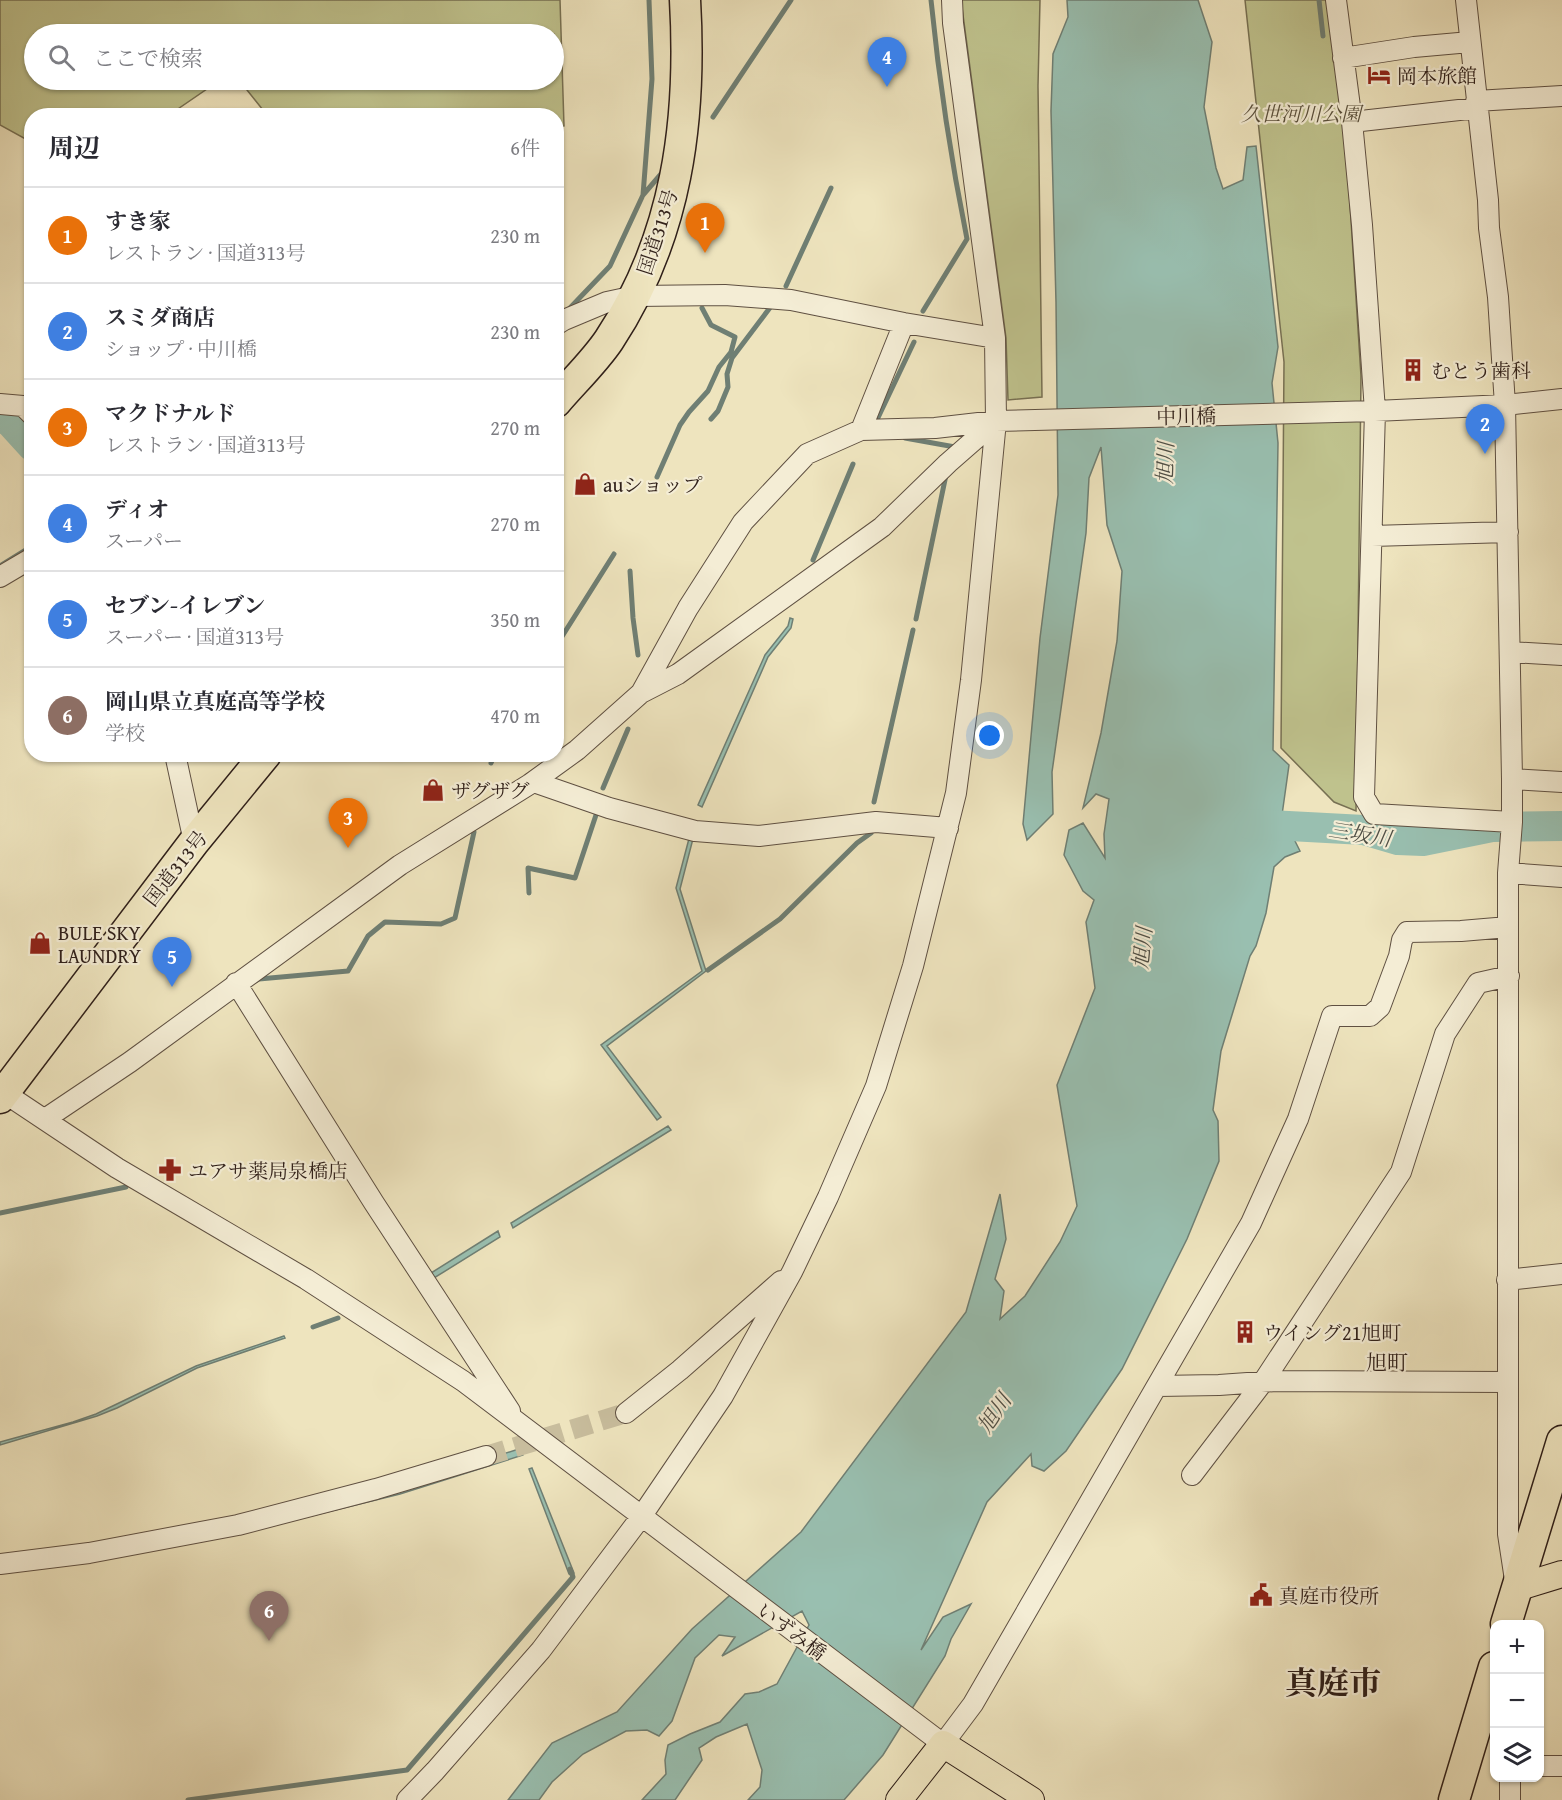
<!DOCTYPE html>
<html lang="ja">
<meta charset="utf-8">
<style>
body{margin:0;font-family:"Gentium Book Plus","Noto Serif JP",serif;background:#f2f2f3;color:#2b2b33}
.controls{position:absolute;right:18px;bottom:18px;display:grid;overflow:hidden;border-radius:12px;box-shadow:0 2px 4px #0004}
.controls button{width:54px;height:54px;display:grid;place-items:center;padding:0;border:0;border-bottom:2px solid #e1e1e2;background:#fff;color:#2b2b33;font:30px sans-serif}
.you{position:absolute;left:990px;top:736px;width:21px;height:21px;margin:-15px;border:4px solid #fff;border-radius:50%;background:#1a73e8;box-shadow:0 0 0 9px #1a73e833}
.badge{display:grid;place-items:center;width:39px;height:39px;border-radius:50%;background:#0f766e;color:#fff;font-size:20px;font-weight:700}
.pin{position:absolute;translate:-50% -50px;filter:drop-shadow(0 2px 3px #0008)}
.pin::after{content:'';position:absolute;top:32px;width:21px;height:18px;background:inherit;clip-path:polygon(0 0,100% 0,50% 100%)}
.list{margin:0;padding:0;list-style:none}
h2{display:flex;justify-content:space-between;align-items:center;height:78px;margin:0;padding:0 24px;font-size:26px}
h2 small{font-size:20px;font-weight:400;color:#7c7c81}
.list li{display:grid;grid-template-columns:39px 1fr auto;gap:18px;align-items:center;box-sizing:border-box;height:96px;padding:0 24px;border-top:2px solid #e1e1e2}
.list b{display:block;font-size:22px;white-space:nowrap}
.list p{margin:0;font-size:20px;white-space:nowrap;color:#7c7c81}
.list em{font-size:20px;font-style:normal;color:#7c7c81}
.icon{flex:none;width:33px;height:33px;fill:none;stroke:currentColor;stroke-width:2;stroke-linecap:round;stroke-linejoin:round}
.map{position:relative;flex:none;width:1562px;height:1800px;overflow:hidden}
.search{position:absolute;background:#fff;box-shadow:0 2px 4px #0004;left:24px;top:24px;width:540px;height:66px;display:flex;align-items:center;gap:15px;box-sizing:border-box;padding:0 21px;border-radius:33px;color:#7c7c81;font-size:22px}
.panel{position:absolute;background:#fff;box-shadow:0 2px 4px #0004;left:24px;top:108px;width:540px;height:654px;border-radius:24px}
.map>svg:first-child{display:block}
.green{fill:#bfc28d;stroke:#777053;stroke-width:1.5}
.water{fill:#99bfb0;stroke:#6f7f74;stroke-width:1.5}
.lines{fill:none;stroke-linecap:round;stroke-linejoin:round}
.stream{stroke:#6f7f74;stroke-width:5}
.river{stroke:#99bfb0;stroke-width:30}
.minor-tunnel{stroke:#c8bd9d;stroke-width:20;stroke-dasharray:20 10;stroke-linecap:butt}
.minor-casing{stroke:#5f5042;stroke-width:22}
.major-casing{stroke:#2f1f19;stroke-width:28}
.highway-casing{stroke:#2f1f19;stroke-width:33}
.minor{stroke:#f4edd5;stroke-width:20}
.major{stroke:#eee4be;stroke-width:26}
.highway{stroke:#eee4be;stroke-width:30}
.labels{text-anchor:middle;dominant-baseline:central;stroke-width:4.5;stroke-linejoin:round;paint-order:stroke}
.poi-label{font-size:20px;fill:#2f1f19;stroke:#f4edd5;text-anchor:start}
.park-label{font-size:20px;font-style:italic;fill:#5a503c;stroke:#f4edd5}
.street-label{font-size:20px;fill:#2f1f19;stroke:#f4edd5}
.water-label{font-size:21px;font-style:italic;fill:#4f4f46;stroke:#f4edd5}
.neighbourhood-label{font-size:21px;fill:#2f1f19;stroke:#f4edd5}
.town-label{font-size:32px;font-weight:bold;fill:#2f1f19;stroke:#f4edd5}
</style>
<div class="map">
<svg width="1562" height="1800" viewBox="0 0 1562 1800">
<rect width="100%" height="100%" fill="#eee4be"/>
<filter id="stains"><feTurbulence type="fractalNoise" baseFrequency=".00333" numOctaves="4"/><feColorMatrix values="0 0 0 0 .2 0 0 0 0 .09 0 0 0 0 .02 0 0 0 .5 -.17"/></filter>
<radialGradient id="worn" r=".72"><stop offset=".6" stop-color="#630" stop-opacity="0"/><stop offset="1" stop-color="#630" stop-opacity=".3"/></radialGradient>
<path class="green" d="M0,0h560l4,126 -7,2 -1,-12 -289,-1 -28,-35h315v-46h-520v46h186l-51,35 -137,1 -1,26 -31,-17z
M961,0h79l-2,86 4,311 -34,3 -2,-62z
M1245,0h86l13,111 17,265 -5,435 -22,-9 -53,-54 3,-386z"/>
<path class="water" d="M1067,0h131l14,42 -8,65 12,61 7,21 20,-9 4,-33 9,-1 22,201 -6,36 6,60 -5,307 16,15 -7,50 18,36 -15,6 -11,10 -8,46 -10,33 -6,10 -29,95 -8,59 5,11 1,40 -32,78 -65,130 -56,82 -22,20 -12,-5 -1,-12 -44,48 -66,148 22,-33 28,-13 -20,35 -6,17 -62,99 -39,45h-96l12,-13 2,-17 -15,-46 -31,13 -17,11 3,12 -27,40h-33l24,-26 -1,-14 3,-15 22,-11 30,-12 25,-28 14,-2 18,-8 32,-59 -7,-14 -80,45 13,-19 -16,-2 -24,23 -23,63 -13,15 -12,-6 -21,1 -43,23 -31,28 -13,18h-31l44,-57 65,-31 75,-83 109,-97 165,-220 34,-118 6,45 -11,40 9,12 -4,28 25,-23 35,-54 17,-36 -20,-121 38,-97 -9,-66 8,-22 -11,-9 -19,-36 5,-25 14,-7 22,35 -1,-24 5,-35 -13,-5 -13,14 18,-75 16,-92 5,-70 -15,-46 -6,-78 -12,31 -3,55 -34,239 1,42 -26,26 -4,-16 17,-186 18,-143 -2,-193 -5,-191 2,-57 15,-37z
M790,618l3,1 -2,9 -23,29 -66,150 -4,-2 67,-150 23,-29z
M691,831h4l-15,58 26,82 -99,75 54,71 -4,3 -56,-75 101,-74 -26,-83z
M668,1126l3,4 -158,98 -2,-5z
M498,1231l2,6 -66,41 -3,-5z
M284,1336l1,2 -88,30 -80,40 -20,8 -97,29v-3l73,-20 23,-8 100,-48z
M525,1447l-2,8 -123,39 -166,41 163,-47z
M532,1468l42,105 -1,3 -4,-2 -40,-105z"/>
<g class="lines">
<path class="stream" d="M1319,0l4,36
M713,117l78,-117
M643,195l9,-116 -3,-79
M786,286l45,-98
M568,310l42,-44 33,-71 18,-21
M923,311l44,-72c-16,-79 -28,-159 -36,-239
M711,419l7,-8 10,-24 -1,-13 5,-16 40,-53
M875,424l39,-82
M905,438l50,9
M657,477l23,-52 9,-13 19,-21 11,-24 12,-15 4,-15 -24,-12 -9,-17
M813,560l40,-96
M0,566l32,-20
M630,571l3,47 5,37
M916,619l30,-144
M556,646l58,-92
M491,763l4,-9
M603,788l25,-59
M874,802l39,-172
M529,893l-1,-25 47,10 23,-69
M708,970l72,-51 77,-76 14,-10
M255,981l4,-2 89,-8 20,-35 17,-14 56,2 14,-6 19,-86
M0,1213l126,-26
M313,1327l25,-9
M188,1800l219,-30 166,-193 -3,-8"/>
<path class="river" d="M0,418l9,3 23,25
M1249,824l115,6 34,10 25,1 69,-14 70,-1"/>
<path class="minor-tunnel" d="M486,1456l140,-43"/>
<g class="minor-casing">
<path id="minor" d="M1336,0l16,122 10,103 13,186 -11,386 10,17 138,8
M1466,0l22,200 1,28 9,69 7,108 7,374v43l-4,51v661l7,46
M1343,58l71,-11 56,-5
M1476,101l86,-5
M1352,122l125,-14
M556,325l8,-5 43,-18 28,-6 90,-1 66,5 113,23 91,15
M0,404l23,2 9,9
M861,430l43,-107
M1372,536l136,-4
M0,577l32,-19
M1510,652l52,3
M641,693l37,-19 204,-147 66,-64 48,-42
M175,754l19,88
M1512,779l50,3
M534,782l75,26 86,23 64,5 117,-14 72,6
M1508,873l54,4
M236,983l138,220 136,208
M0,1090l117,78 189,111 157,102 480,363 30,-40 278,-481 47,-104 34,-103h38l10,-9 19,-51 3,-16 5,-8 54,-1 47,-4
M45,1119l85,-57 270,-197 130,-81 47,-34 64,-57 47,-85 55,-86 64,-68 54,-24 74,-2 61,-7 379,-10 130,-6 57,-6
M1507,1280l55,-6
M1158,1386l61,-1 57,-4 231,1
M626,1413l54,-43 101,-89
M1192,1475l71,-93 138,-210 44,-138 33,-51 31,-7
M0,1564l89,-11 149,-28 138,-36 110,-33
M1540,1766h22
M1510,1778v22
M407,1800l28,-29 106,-121 100,-133 82,-121 69,-124 36,-75 48,-111 37,-120 43,-173 15,-113 25,-259 -1,-83 -42,-315 -1,-23"/>
</g>
<g class="major-casing">
<path id="major" d="M1516,1588l46,-14
M899,1800l44,-56 88,56"/>
</g>
<g class="highway-casing">
<path id="highway" d="M556,402c17,-20 39,-41 53,-62 68,-103 83,-219 76,-340
M0,1098l194,-256 72,-88
M1506,1624l56,-183
M1454,1800l40,-133"/>
</g>
<use href="#minor" class="minor"/>
<use href="#major" class="major"/>
<use href="#highway" class="highway"/>
</g>
<defs>
<g id="hotel-bare" transform="scale(1.8)"><path d="M-6-4.5h1.5V1H6V5H4.5V3h-9V5H-6ZM-4 0a1.8 1.8 0 1 1 3.6 0ZM.5 0V-2.5h3Q6-2.5 6 0Z" fill="#8f2418" stroke="#f4edd5" stroke-width="2.5" paint-order="stroke"/></g>
<g id="building-bare" transform="scale(1.8)"><path d="M-4-6H4V6H1V3H-1V6H-4ZM-2.5-4.3h1.7v1.8h-1.7ZM.8-4.3h1.7v1.8H.8ZM-2.5-1h1.7V.8h-1.7ZM.8-1h1.7V.8H.8Z" fill="#8f2418" stroke="#f4edd5" stroke-width="2.5" paint-order="stroke"/></g>
<g id="shop-bare" transform="scale(1.8)"><path d="M-5-2.5h2.3a2.7 3.5 0 0 1 5.4 0H5L5.5 6h-11ZM-1.5-2.5h3a1.5 2.3 0 0 0-3 0Z" fill="#8f2418" stroke="#f4edd5" stroke-width="2.5" paint-order="stroke"/></g>
<g id="pharmacy-bare" transform="scale(1.8)"><path d="M-2-6h4v4h4v4h-4v4h-4v-4h-4v-4h4Z" fill="#8f2418" stroke="#f4edd5" stroke-width="2.5" paint-order="stroke"/></g>
<g id="civic-bare" transform="scale(1.8)"><path d="M-.6-6.5H3V-4.5H.6V-3L4-1V1h2V6H-6V1h2V-1L-.6-3ZM-1.2 2.5V6h2.4V2.5Z" fill="#8f2418" stroke="#f4edd5" stroke-width="2.5" paint-order="stroke"/></g>
</defs>
<g fill-rule="evenodd">
<use href="#hotel-bare" x="1379" y="75"/>
<use href="#building-bare" x="1413" y="370"/>
<use href="#shop-bare" x="585" y="484"/>
<use href="#shop-bare" x="433" y="790"/>
<use href="#shop-bare" x="40" y="943"/>
<use href="#pharmacy-bare" x="170" y="1170"/>
<use href="#building-bare" x="1245" y="1332"/>
<use href="#civic-bare" x="1261" y="1595"/>
</g>
<g class="labels">
<g class="poi-label">
<text x="1397" y="75">岡本旅館</text>
<text x="1431" y="370">むとう歯科</text>
<text x="603" y="484">auショップ</text>
<text x="451" y="790">ザグザグ</text>
<text x="58" y="932">BULE SKY<tspan x="58" dy="23">LAUNDRY</tspan></text>
<text x="188" y="1170">ユアサ薬局泉橋店</text>
<text x="1263" y="1332">ウイング21旭町</text>
<text x="1279" y="1595">真庭市役所</text>
</g>
<g class="park-label">
<text x="1301" y="113">久世河川公園</text>
</g>
<g class="street-label">
<text transform="translate(657 232) rotate(-72)">国道313号</text>
<text transform="translate(1186 416) rotate(-1)">中川橋</text>
<text transform="translate(175 868) rotate(-52)">国道313号</text>
<text transform="translate(792 1631) rotate(37)">いずみ橋</text>
</g>
<g class="water-label">
<text transform="translate(1165 463) rotate(-88)">旭川</text>
<text transform="translate(1360 834) rotate(9)">三坂川</text>
<text transform="translate(1142 948) rotate(-84)">旭川</text>
<text transform="translate(994 1413) rotate(-56)">旭川</text>
</g>
<g class="neighbourhood-label">
<text x="1387" y="1362">旭町</text>
</g>
<g class="town-label">
<text x="1333" y="1682">真庭市</text>
</g>
</g>
<rect width="100%" height="100%" filter="url(#stains)"/>
<rect width="100%" height="100%" fill="url(#worn)"/>
</svg>
<div class="controls">
<button>+</button>
<button>−</button>
<button><svg class="icon" aria-label="layers" viewBox="0 0 24 24"><path d="M12 4l9 5-9 5-9-5zM3 14l9 5 9-5"/></svg></button>
</div>
<div class="you"></div>
<div class="pin badge" style="left:705px;top:253px;background:#e8710a">1</div>
<div class="pin badge" style="left:1485px;top:454px;background:#3f7fe0">2</div>
<div class="pin badge" style="left:348px;top:848px;background:#e8710a">3</div>
<div class="pin badge" style="left:887px;top:87px;background:#3f7fe0">4</div>
<div class="pin badge" style="left:172px;top:987px;background:#3f7fe0">5</div>
<div class="pin badge" style="left:269px;top:1641px;background:#8d6e63">6</div>
<div class="search"><svg class="icon" aria-label="search" viewBox="0 0 24 24"><circle cx="10" cy="10" r="6"/><path d="M15 15l6 6"/></svg>ここで検索</div>
<section class="panel">
<h2>周辺<small>6件</small></h2>
<ul class="list">
<li><span class="badge" style="background:#e8710a">1</span><div><b>すき家</b><p>レストラン · 国道313号</p></div><em>230 m</em></li>
<li><span class="badge" style="background:#3f7fe0">2</span><div><b>スミダ商店</b><p>ショップ · 中川橋</p></div><em>230 m</em></li>
<li><span class="badge" style="background:#e8710a">3</span><div><b>マクドナルド</b><p>レストラン · 国道313号</p></div><em>270 m</em></li>
<li><span class="badge" style="background:#3f7fe0">4</span><div><b>ディオ</b><p>スーパー</p></div><em>270 m</em></li>
<li><span class="badge" style="background:#3f7fe0">5</span><div><b>セブン-イレブン</b><p>スーパー · 国道313号</p></div><em>350 m</em></li>
<li><span class="badge" style="background:#8d6e63">6</span><div><b>岡山県立真庭高等学校</b><p>学校</p></div><em>470 m</em></li>
</ul>
</section>
</div>
